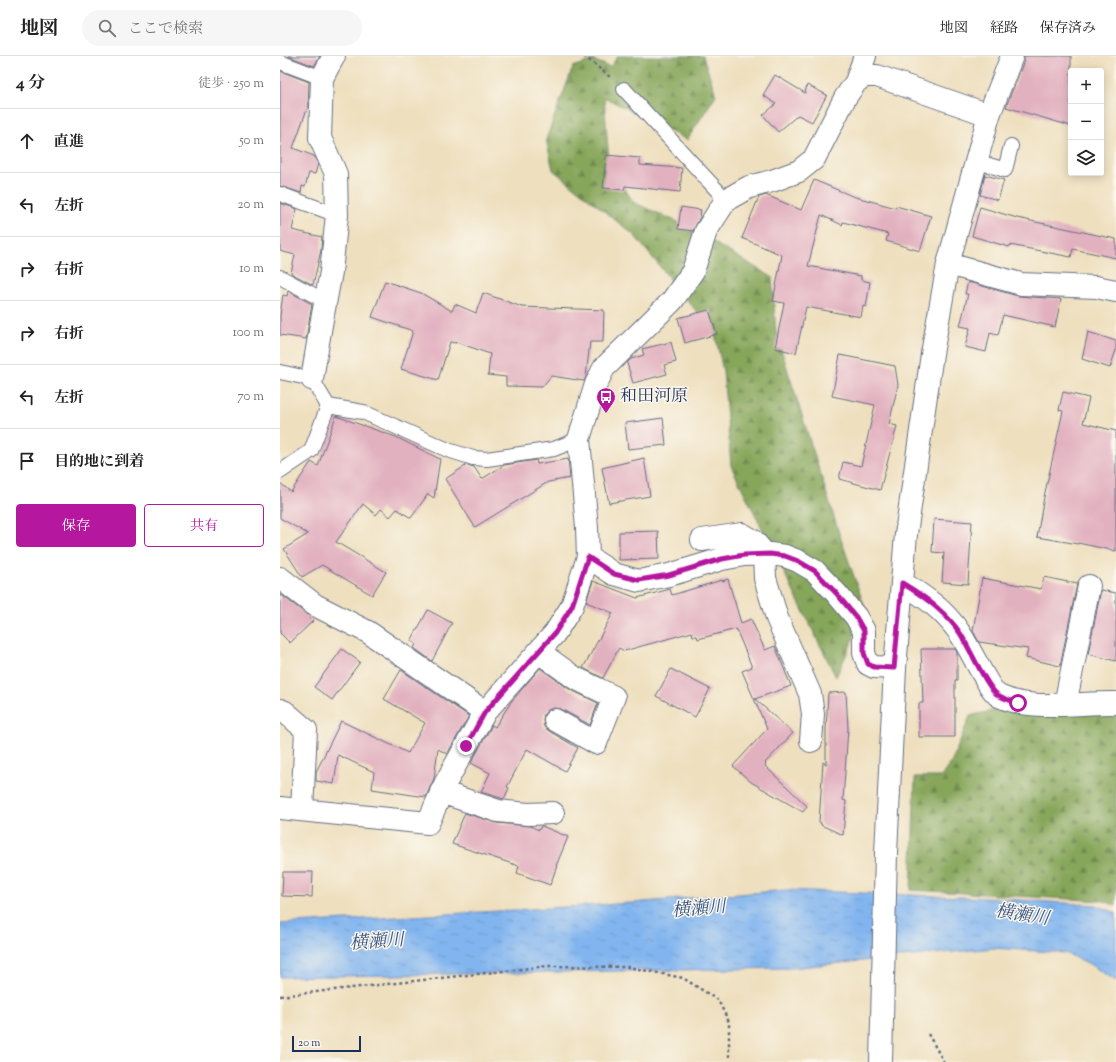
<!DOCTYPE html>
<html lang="ja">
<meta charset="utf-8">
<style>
body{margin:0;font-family:"Sorts Mill Goudy","Noto Serif JP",serif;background:#f6f6f6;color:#222}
.controls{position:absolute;right:12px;top:12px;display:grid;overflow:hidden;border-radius:4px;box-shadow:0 2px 10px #0003}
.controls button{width:36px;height:36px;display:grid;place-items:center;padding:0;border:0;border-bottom:1px solid #e0e0e0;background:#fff;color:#222;font:20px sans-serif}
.scale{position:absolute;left:12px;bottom:10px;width:69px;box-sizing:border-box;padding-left:4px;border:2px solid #1b2f5e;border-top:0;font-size:11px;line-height:14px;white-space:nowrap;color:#1b2f5e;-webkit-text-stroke:3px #fbf7ec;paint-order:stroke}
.stop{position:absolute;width:12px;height:12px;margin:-9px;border:3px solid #b5179e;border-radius:50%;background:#fff}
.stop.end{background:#b5179e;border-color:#fff;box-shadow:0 1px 4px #0008}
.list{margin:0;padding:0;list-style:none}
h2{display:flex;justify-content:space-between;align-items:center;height:52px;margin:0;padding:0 16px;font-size:17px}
h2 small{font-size:13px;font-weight:400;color:#767676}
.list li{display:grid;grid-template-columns:26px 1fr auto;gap:12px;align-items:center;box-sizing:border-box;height:64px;padding:0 16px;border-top:1px solid #e0e0e0}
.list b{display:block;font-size:15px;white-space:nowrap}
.list em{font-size:13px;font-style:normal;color:#767676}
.actions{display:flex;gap:8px;padding:12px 16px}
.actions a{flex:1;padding:9px 0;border:1px solid #b5179e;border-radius:4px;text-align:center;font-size:14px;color:#b5179e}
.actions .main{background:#b5179e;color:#fff}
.icon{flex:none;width:22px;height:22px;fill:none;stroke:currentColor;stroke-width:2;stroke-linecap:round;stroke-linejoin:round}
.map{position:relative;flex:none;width:836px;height:1006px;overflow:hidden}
header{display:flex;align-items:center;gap:24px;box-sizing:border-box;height:56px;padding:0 20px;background:#fff;border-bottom:1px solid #e0e0e0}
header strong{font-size:19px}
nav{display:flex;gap:22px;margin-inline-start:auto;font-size:14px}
.search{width:280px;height:36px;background:#f6f6f6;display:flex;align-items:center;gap:10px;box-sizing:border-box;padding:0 14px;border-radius:22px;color:#767676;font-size:15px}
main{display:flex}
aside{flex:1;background:#fff}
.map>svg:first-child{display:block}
.forest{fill:url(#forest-firs);stroke:#506a5c}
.water{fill:url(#water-ripples);stroke:#4e72a6}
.building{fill:#e2b1c0}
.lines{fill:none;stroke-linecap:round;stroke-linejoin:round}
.lane-casing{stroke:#656d80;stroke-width:16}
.street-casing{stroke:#656d80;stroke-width:24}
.secondary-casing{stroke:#656d80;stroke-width:24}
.path{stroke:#656d80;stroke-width:2.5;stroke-dasharray:3 3;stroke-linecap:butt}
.lane{stroke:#fff;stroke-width:14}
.street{stroke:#fff;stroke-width:22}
.secondary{stroke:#fff;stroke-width:22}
.route{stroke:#b5179e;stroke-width:5}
.labels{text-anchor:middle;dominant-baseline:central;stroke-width:3;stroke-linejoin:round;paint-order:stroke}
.poi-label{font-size:17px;fill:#1b2f5e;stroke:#fbf7ec;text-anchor:start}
.water-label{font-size:18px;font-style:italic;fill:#3a578a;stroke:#fbf7ec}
</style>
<header>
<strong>地図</strong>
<div class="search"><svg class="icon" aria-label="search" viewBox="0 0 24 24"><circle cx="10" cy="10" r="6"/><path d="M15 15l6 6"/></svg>ここで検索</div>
<nav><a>地図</a><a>経路</a><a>保存済み</a></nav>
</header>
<main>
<aside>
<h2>4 分<small>徒歩 · 250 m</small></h2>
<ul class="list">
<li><svg class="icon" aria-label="ahead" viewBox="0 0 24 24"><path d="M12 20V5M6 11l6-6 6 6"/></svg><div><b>直進</b></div><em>50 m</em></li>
<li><svg class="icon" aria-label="left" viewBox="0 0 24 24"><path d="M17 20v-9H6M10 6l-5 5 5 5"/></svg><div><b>左折</b></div><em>20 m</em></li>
<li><svg class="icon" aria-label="right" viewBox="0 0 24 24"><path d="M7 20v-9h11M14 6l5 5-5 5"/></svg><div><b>右折</b></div><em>10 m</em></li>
<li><svg class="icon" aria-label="right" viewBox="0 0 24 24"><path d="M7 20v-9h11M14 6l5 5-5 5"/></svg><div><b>右折</b></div><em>100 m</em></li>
<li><svg class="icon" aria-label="left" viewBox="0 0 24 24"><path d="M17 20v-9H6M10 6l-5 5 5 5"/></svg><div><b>左折</b></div><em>70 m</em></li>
<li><svg class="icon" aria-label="arrive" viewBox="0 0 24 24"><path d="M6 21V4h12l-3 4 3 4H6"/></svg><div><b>目的地に到着</b></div></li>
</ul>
<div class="actions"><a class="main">保存</a><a>共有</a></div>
</aside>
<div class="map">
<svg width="836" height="1006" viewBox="0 0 836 1006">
<defs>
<pattern id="forest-firs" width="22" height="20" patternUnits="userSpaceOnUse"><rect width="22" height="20" fill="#86a65a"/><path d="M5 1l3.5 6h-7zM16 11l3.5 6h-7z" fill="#6d884e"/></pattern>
<pattern id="water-ripples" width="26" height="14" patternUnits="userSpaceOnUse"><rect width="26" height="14" fill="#82b5ef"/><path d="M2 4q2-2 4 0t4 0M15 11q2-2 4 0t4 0" fill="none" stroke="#6a94c5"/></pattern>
</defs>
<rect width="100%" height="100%" fill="#fbf7ec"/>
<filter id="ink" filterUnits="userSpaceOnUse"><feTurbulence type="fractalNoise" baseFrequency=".025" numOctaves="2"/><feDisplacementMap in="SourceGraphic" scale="8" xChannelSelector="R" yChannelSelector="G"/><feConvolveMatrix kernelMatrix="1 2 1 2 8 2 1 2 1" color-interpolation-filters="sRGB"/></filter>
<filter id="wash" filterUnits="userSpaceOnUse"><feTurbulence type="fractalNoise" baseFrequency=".012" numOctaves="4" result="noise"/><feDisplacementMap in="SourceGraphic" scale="16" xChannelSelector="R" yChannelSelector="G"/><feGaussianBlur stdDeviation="0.9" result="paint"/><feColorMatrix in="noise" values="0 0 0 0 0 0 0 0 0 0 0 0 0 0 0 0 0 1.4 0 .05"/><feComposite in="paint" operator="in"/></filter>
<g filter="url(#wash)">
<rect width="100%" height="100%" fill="#eedfbe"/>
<path class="forest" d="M338,0h85l13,39 -29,45 -83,-43 5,65 24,40 49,22 90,53 4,56 64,203 26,75 -30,66 -105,-211 -8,-95 -8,-37 -81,-99 -81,-65 -7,-31 27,-72 20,-7 17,7z
M723,652l113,7v191l-11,-5 -194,-11 4,-113h26l11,-16 18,-45z"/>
<path class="water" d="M507,834l199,8 110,7 20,8v68l-28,-18 -23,-10 -71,-5 -203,20 -511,9v-53l352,-21z"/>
<g id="blocks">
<path class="building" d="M8,0h32l-6,10z
M744,0h47v70l-65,-19 18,-46z
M0,15l29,11 -1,27h-1l-14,39 21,8 4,8 -3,10 -6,-1 -4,14 -3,-1 -1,7 -21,-7z
M495,19l30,18 2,-8 20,10 -15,27 -14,-7 -20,17 -15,-17 13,-11 -13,-9z
M326,99l34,3v7l42,3 -2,24 -55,-6 -1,4 -21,-2z
M705,119l19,5 -6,20 -18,-5z
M534,124l38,16 44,12v-2l35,10 -11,35 -34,-10 2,-7 -45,-12 -1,3 -21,-10 -13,51 53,10v4l9,2 -4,25 -3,-1 -2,11 -55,-10 -10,46 -21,-5 9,-45 -11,-2 9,-46 -40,-17 17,-41 7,-2 35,15z
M0,147l17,6 -5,21 30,7 -1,13 -8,35 -22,-12 4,-18 -15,-4z
M401,151l20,3 -1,7 -7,14 -15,-2z
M700,151l37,11 99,21v19l-43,-9 -2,8 -61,-12 -1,2 -37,-11z
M105,225l36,12 31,18 3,-7 21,9 7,-20 39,14 82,3 -1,32h-13l-4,35 -2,4 -33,-5 -9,11 -36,-1v-9l-18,-2 2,-21 -34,-12v1l-6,-1 -12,38 -37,-11 12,-38 -41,-14z
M688,226l50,14 43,3 -6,28 -52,-12 -5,20 -8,-2 -4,19 -21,-5 5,-19 -10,-2 8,-32h-3z
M8,235l24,13 -6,35 -26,-4v-20l3,-20 4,1z
M429,254l8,24 -32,9 -7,-25z
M808,276l28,9v9l-6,18 -28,-9z
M391,286l5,20 -12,3 3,9 -34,9 -6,-20 4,-4 13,-4 -2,-6z
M560,299l55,11 3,19 -9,39 8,2 -17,64 -41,-11 4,-17 18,4 14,-61 -43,-9z
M783,336l26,6 -6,25 33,8v120l-38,-8v1l-41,-7 7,-40 19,-86 -4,-1z
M56,360l60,21 44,22 -6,39 -6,-4 -17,24 -14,-9 -7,8 -9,-8 -5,6 -13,-11 -27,38 50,30 -14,23 -50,-30 -20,12 -18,-28 24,-15 -28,-16v-35l11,9 20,-30 7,4z
M383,362l3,27 -38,4 -3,-26z
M364,402l6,38 -41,7 -7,-35z
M288,403l2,19 -22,4 -73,45 -30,-48 22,-14 7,2 8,12 22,-14 32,-5 1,4z
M654,463l38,3 -4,62 -26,-2 2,-29 -12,-1z
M378,475l1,28 -40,1v-28z
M764,521l33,7 -17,82 -34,-8 2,-9 -49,-7 -6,-11 9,-53 59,11z
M448,523l13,44 10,-4 14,31 10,-4 16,40 -36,13 38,34 -28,30 1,1 -1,2 42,40 -4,6 -52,-30 -18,-16 34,-37 -25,-58 10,-4 -16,-38 -38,10 -1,-3h-4l-1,-4 -68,19 -5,-3 -16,30 -20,-10 30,-55 -27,-11 7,-21 44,17 33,-9 2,6 50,-15v1z
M821,534l15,3v68l-28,-7z
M0,538l25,19 8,8 -23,22 -10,-10z
M148,554l24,13 -20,38 -18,-13 2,-4 -5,-3z
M62,593l18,13 -28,38 -18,-13z
M641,593h34l2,3v28h-2v57h-36v-34h4z
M260,612l29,21 29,14 -8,22 -29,-16 -7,-1 -6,2 -4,4 -1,6 1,7 5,4 29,17 -13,23 -38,-22 -20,38 2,1 -5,11 -23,-7 9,-19 -19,-10 21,-38 3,2 16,-25z
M391,613l39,20 -15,28 -39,-21z
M121,614l68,46 -22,38 -9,-5 -4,29 -8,19 -54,-8 2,-17 -36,-17 -4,29 -18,-3v-9l25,-51 67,32 17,-30 -41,-24z
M566,636l2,37 -5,71 3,1 -3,34 -22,-10v-2l-2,-1 4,-60 3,2v-34l2,-37z
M185,757l32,10 33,3 9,4 2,-4h1l26,11 -12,29h1l-7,19 -33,-12 2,-7 -67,-22z
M3,816h30l-1,25 -30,-1z"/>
</g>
</g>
<g filter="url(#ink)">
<use href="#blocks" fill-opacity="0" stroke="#656d80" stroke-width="1"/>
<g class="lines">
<g class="lane-casing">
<path id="lane" d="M0,6l42,16
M344,33l102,111
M696,105l29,9 6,-24
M0,138l57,21
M0,221l45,24
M0,316l32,7 16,27
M0,416l31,-21 17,-45 35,6 85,38 25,8 14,1 67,-10 25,-10"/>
</g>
<g class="street-casing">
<path id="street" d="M576,26l9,-26
M668,208l73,20 75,3 20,4
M32,323l9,-54 10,-53 6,-57 -1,-41 -16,-36 2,-60 12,-22
M422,484l40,-6 12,7 10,12 1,25 12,40 33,76 3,20 -2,27
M0,522l35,27 53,27 117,80
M622,527c22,13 42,27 57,49 9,12 30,59 40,64 33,16 81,6 117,7
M259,596l36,26 39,19 -18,46 -41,-23
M615,612l-21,-1 -6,-3 -4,-11v-22l-8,-14 -20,-24 -21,-22 -17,-10 -13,-5 -15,-2 -26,1 -22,4 -53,16 -30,6 -25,-7 -26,-17 -1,-29 -8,-89 17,-55 8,-16 68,-67 21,-30 13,-40 20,-31 23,-13 23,-6 27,-10 15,-12 31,-61 11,-16 8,-6h13l112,39 23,-59
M785,649l24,-119
M0,654l5,2 21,18 -4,80
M161,736l57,19 30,3 25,-1
M0,752l148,15 18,-41 39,-70 70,-79 17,-27 16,-49"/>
</g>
<g class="secondary-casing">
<path id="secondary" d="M601,1006l5,-209 9,-185 11,-134 26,-180 16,-90 41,-149"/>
</g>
<path class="path" d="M304,0l26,21
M0,940l268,-30 80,1 55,11 35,22 11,22v35
M648,978l16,28"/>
<use href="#lane" class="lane"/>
<use href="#street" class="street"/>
<use href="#secondary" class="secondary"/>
</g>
</g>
<g class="lines" filter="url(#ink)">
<path class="route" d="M186,690l19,-34 70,-79 17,-27 16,-49 26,17 25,6 30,-5 53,-16 22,-4 26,-1 15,2 13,5 17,10 21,22 20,24 8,14v22l4,11 6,3 20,1 8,-85c22,13 43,28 58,50 8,12 28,57 38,62 6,4 14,6 20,8"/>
</g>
<defs>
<g id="bus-pin" transform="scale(1)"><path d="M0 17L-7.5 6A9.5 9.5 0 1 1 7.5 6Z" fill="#b5179e" stroke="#fbf7ec"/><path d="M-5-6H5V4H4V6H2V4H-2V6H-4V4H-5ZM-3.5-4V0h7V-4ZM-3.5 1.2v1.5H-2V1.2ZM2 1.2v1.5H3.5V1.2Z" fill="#fff"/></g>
</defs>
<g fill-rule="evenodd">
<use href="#bus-pin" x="326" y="341"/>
</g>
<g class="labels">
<g class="poi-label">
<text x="340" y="341">和田河原</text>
</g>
<g class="water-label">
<text transform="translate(419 854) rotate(-5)">横瀬川</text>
<text transform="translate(742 860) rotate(9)">横瀬川</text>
<text transform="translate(97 887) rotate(-4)">横瀬川</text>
</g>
</g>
</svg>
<div class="controls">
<button>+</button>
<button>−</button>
<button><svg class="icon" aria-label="layers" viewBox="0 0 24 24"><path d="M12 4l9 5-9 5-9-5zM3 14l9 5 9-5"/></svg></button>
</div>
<div class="scale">20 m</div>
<div class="stop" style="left:738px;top:647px"></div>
<div class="stop end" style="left:186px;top:690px"></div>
</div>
</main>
